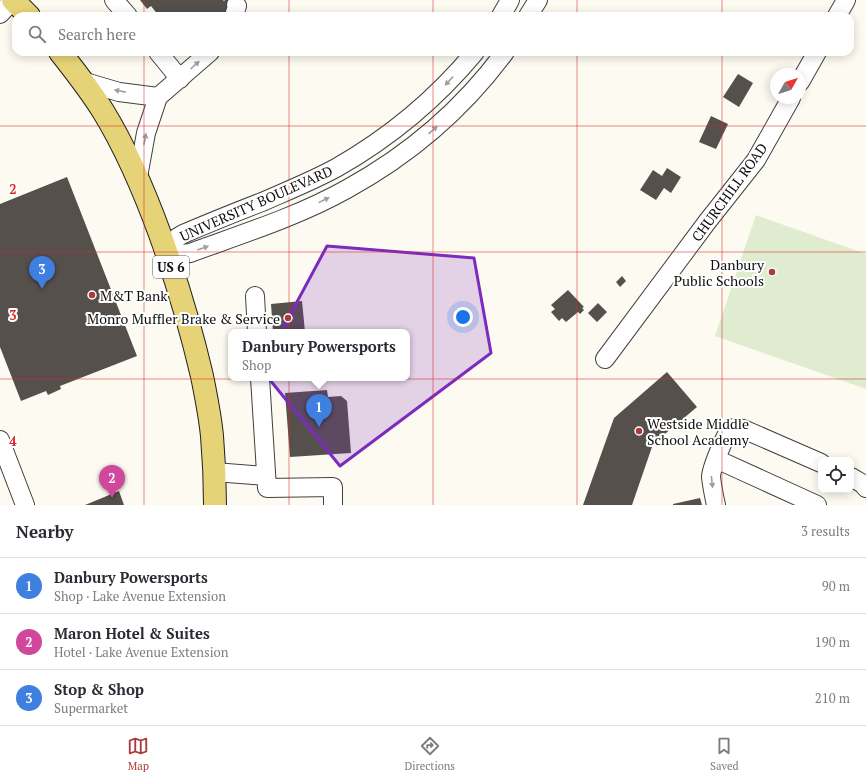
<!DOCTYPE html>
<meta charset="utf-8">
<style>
body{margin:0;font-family:"PT Serif",serif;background:#f7f7f7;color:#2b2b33}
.controls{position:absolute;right:12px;bottom:12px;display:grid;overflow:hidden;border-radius:8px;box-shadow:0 2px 10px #0003}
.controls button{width:36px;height:36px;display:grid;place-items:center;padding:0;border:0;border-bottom:1px solid #e1e1e2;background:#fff;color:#2b2b33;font:20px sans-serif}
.compass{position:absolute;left:770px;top:68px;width:36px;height:36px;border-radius:50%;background:#fff;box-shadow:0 2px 10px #0003;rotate:51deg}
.you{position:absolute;left:463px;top:317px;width:14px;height:14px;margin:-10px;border:3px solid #fff;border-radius:50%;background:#1a73e8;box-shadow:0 0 0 6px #1a73e833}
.badge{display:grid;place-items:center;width:26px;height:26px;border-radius:50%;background:#ac3a38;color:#fff;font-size:13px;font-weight:700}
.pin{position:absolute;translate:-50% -33px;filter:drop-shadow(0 1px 2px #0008)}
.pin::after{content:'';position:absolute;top:21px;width:14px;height:12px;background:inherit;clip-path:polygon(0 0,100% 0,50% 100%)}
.popup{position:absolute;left:228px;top:329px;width:182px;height:52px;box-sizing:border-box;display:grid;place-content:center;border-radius:8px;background:#fff;filter:drop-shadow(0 1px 3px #0005);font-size:13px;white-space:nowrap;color:#7c7c81}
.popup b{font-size:15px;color:#2b2b33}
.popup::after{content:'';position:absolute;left:50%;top:100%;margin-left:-8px;border:8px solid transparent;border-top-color:#fff}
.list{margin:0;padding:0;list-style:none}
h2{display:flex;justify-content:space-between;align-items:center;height:52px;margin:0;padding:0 16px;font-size:17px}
h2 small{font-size:13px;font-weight:400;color:#7c7c81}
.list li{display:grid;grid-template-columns:26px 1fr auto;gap:12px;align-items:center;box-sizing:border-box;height:56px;padding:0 16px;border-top:1px solid #e1e1e2}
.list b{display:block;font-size:15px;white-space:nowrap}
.list p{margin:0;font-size:13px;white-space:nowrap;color:#7c7c81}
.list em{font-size:13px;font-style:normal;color:#7c7c81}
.icon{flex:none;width:22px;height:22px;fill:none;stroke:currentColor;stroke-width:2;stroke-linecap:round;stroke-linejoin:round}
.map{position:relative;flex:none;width:866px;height:505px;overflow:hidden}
.search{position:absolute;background:#fff;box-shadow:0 2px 10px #0003;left:12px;right:12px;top:12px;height:44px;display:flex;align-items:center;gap:10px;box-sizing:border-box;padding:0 14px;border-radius:12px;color:#7c7c81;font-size:15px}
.sheet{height:220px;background:#fff}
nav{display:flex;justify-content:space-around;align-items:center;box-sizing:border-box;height:56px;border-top:1px solid #e1e1e2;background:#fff;font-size:11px;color:#7c7c81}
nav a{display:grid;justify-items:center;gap:2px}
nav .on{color:#ac3a38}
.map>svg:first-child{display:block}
.pitch{fill:#e0eccf}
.building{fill:#55504c}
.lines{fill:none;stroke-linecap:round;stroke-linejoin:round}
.minor-casing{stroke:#414141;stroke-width:20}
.major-casing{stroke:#1f1f1f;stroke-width:24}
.minor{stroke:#fff;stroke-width:18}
.major{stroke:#e7d377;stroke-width:22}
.oneway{fill:#9f9f9f}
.marked{fill:#7b2cbf;fill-opacity:0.2;stroke:#7b2cbf;stroke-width:3;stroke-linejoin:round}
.grid{fill:none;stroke:#d62828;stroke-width:1;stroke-opacity:0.55}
.poi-dot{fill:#ac3a38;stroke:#fff;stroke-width:1.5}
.labels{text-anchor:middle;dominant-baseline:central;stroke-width:4;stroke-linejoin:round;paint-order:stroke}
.shield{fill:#fff;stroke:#565656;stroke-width:1}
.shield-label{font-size:13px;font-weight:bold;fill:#0e0e0e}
.street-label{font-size:14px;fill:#0e0e0e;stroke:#fff}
.poi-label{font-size:14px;fill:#0e0e0e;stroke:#fff;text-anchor:end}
.grid-label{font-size:13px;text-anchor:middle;font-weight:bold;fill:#d62828;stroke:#fff;stroke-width:4;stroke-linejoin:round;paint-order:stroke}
</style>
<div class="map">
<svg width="866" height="505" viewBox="0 0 866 505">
<rect width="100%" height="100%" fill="#fdfbf1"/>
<path class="pitch" d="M756,215l110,39v135l-151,-53z"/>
<path class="building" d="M140,0h83l1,1 1,-1h15l-8,10 -8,6h-65l-8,-10 -4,3z
M738,74l15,9 -14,24 -16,-10z
M711,116l17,8 -12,25 -17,-7z
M667,168l14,9 -10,16 -7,-5 -8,12 -16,-10 13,-20 9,6z
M67,177l70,179 -77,30 1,3 -13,6 -2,-4 -25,10 -21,-54v-143z
M622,276l4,5 -6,6 -4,-5z
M568,290l16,17 -2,1 2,2 -4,4 -2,-2 -12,10 -4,-4 -3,3 -8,-9 4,-3 -4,-4z
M302,301l3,31h-32l-2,-28z
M598,303l9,9 -10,10 -9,-9z
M667,372l30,35 -44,37 -21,61h-49l31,-87z
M327,390l1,7 13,-1 6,5 4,52 -61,4 -5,-64z
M119,491l5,14h-39z
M700,498l2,7h-29v-1z"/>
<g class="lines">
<g class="minor-casing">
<path id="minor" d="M114,0l14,16
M0,14l13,-14
M234,16l3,-10 -1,-1
M501,16l9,-16
M528,16l10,-16
M837,16l9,-16
M158,52l22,27
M475,52c-39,47 -86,86 -139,116 -24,13 -49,23 -74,34 -26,10 -53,21 -79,32 -8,4 -12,9 -17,16l16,4 8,-1c52,-19 109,-37 157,-64 62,-34 116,-80 158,-137
M82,81l37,11 39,5
M800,82l17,-30
M138,177l8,-44 12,-36 52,-45
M255,296l2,36
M605,359l102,-137 49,-62 35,-62
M260,378l7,110 66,-1v18
M0,440l25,65
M716,459l101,46
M214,472l52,4
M851,477l12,7 3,4
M716,505c-2,-9 -4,-19 -5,-28 0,-8 14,-42 19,-47 4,-3 8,-2 13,-1l78,34"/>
</g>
<g class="major-casing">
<path id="major" d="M13,0l16,16
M60,52c15,19 30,38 43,59 24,39 42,82 58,126 16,45 30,92 41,139 4,20 8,39 10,60 2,23 3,46 3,69"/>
</g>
<use href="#minor" class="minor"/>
<use href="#major" class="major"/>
</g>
<defs><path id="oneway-solid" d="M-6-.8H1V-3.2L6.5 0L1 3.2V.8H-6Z"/></defs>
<g class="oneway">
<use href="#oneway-solid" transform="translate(195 65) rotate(-42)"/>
<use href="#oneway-solid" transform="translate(449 81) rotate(133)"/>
<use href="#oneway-solid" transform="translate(120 91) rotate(-169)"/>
<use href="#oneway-solid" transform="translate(433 130) rotate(-41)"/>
<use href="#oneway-solid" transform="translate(145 139) rotate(-79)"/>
<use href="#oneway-solid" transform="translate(324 200) rotate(-26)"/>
<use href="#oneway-solid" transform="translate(203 248) rotate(-20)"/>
<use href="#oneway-solid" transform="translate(712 482) rotate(84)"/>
</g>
<path class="marked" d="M327,246l147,12 17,95 -151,113 -79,-97z"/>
<path class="grid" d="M144,0v16M289,0v16M433,0v16M577,0v16M722,0v16M144,52v453M289,52v453M433,52v453M577,52v453M722,52v453M0,126h866M0,252h866M0,379h866"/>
<g class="poi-dot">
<circle cx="772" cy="272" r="4"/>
<circle cx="92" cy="295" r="4"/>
<circle cx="288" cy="318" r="4"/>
<circle cx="639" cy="431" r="4"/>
</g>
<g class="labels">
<rect class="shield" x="153" y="256" width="36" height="22" rx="3"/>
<g class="shield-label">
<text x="171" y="267">US 6</text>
</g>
<g class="street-label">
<text transform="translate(729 192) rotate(-54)">CHURCHILL ROAD</text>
<text transform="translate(256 203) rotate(-24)">UNIVERSITY BOULEVARD</text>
</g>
<g class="poi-label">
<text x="764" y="264">Danbury<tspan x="764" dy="16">Public Schools</tspan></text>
<text x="100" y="295" text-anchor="start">M&amp;T Bank</text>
<text x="280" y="318">Monro Muffler Brake &amp; Service</text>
<text x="647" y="423" text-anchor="start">Westside Middle<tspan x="647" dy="16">School Academy</tspan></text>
</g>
</g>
<g class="grid-label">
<text x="13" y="194">2</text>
<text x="13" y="320">3</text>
<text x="13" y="446">4</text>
</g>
</svg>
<div class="controls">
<button><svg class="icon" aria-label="locate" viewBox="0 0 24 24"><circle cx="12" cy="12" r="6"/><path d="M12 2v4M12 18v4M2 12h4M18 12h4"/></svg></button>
</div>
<svg class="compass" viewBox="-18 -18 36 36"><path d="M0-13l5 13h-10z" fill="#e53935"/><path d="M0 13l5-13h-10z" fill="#7c7c81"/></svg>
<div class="you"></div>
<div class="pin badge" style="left:319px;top:427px;background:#3f7fe0">1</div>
<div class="popup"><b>Danbury Powersports</b>Shop</div>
<div class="pin badge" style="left:112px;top:498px;background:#d1479c">2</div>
<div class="pin badge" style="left:42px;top:289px;background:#3f7fe0">3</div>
<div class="search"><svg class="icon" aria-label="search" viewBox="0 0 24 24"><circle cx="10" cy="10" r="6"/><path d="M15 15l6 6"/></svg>Search here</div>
</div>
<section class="sheet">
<h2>Nearby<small>3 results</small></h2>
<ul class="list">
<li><span class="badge" style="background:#3f7fe0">1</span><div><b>Danbury Powersports</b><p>Shop · Lake Avenue Extension</p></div><em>90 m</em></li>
<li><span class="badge" style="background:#d1479c">2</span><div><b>Maron Hotel &amp; Suites</b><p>Hotel · Lake Avenue Extension</p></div><em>190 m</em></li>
<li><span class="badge" style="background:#3f7fe0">3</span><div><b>Stop &amp; Shop</b><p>Supermarket</p></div><em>210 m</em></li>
</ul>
</section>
<nav>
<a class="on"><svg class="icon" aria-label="map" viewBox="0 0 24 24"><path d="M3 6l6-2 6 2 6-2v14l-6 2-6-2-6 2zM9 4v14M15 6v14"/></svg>Map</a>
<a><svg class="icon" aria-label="directions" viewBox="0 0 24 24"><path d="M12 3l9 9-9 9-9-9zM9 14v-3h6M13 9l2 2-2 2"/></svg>Directions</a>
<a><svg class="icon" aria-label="saved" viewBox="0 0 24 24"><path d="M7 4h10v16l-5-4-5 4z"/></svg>Saved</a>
</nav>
